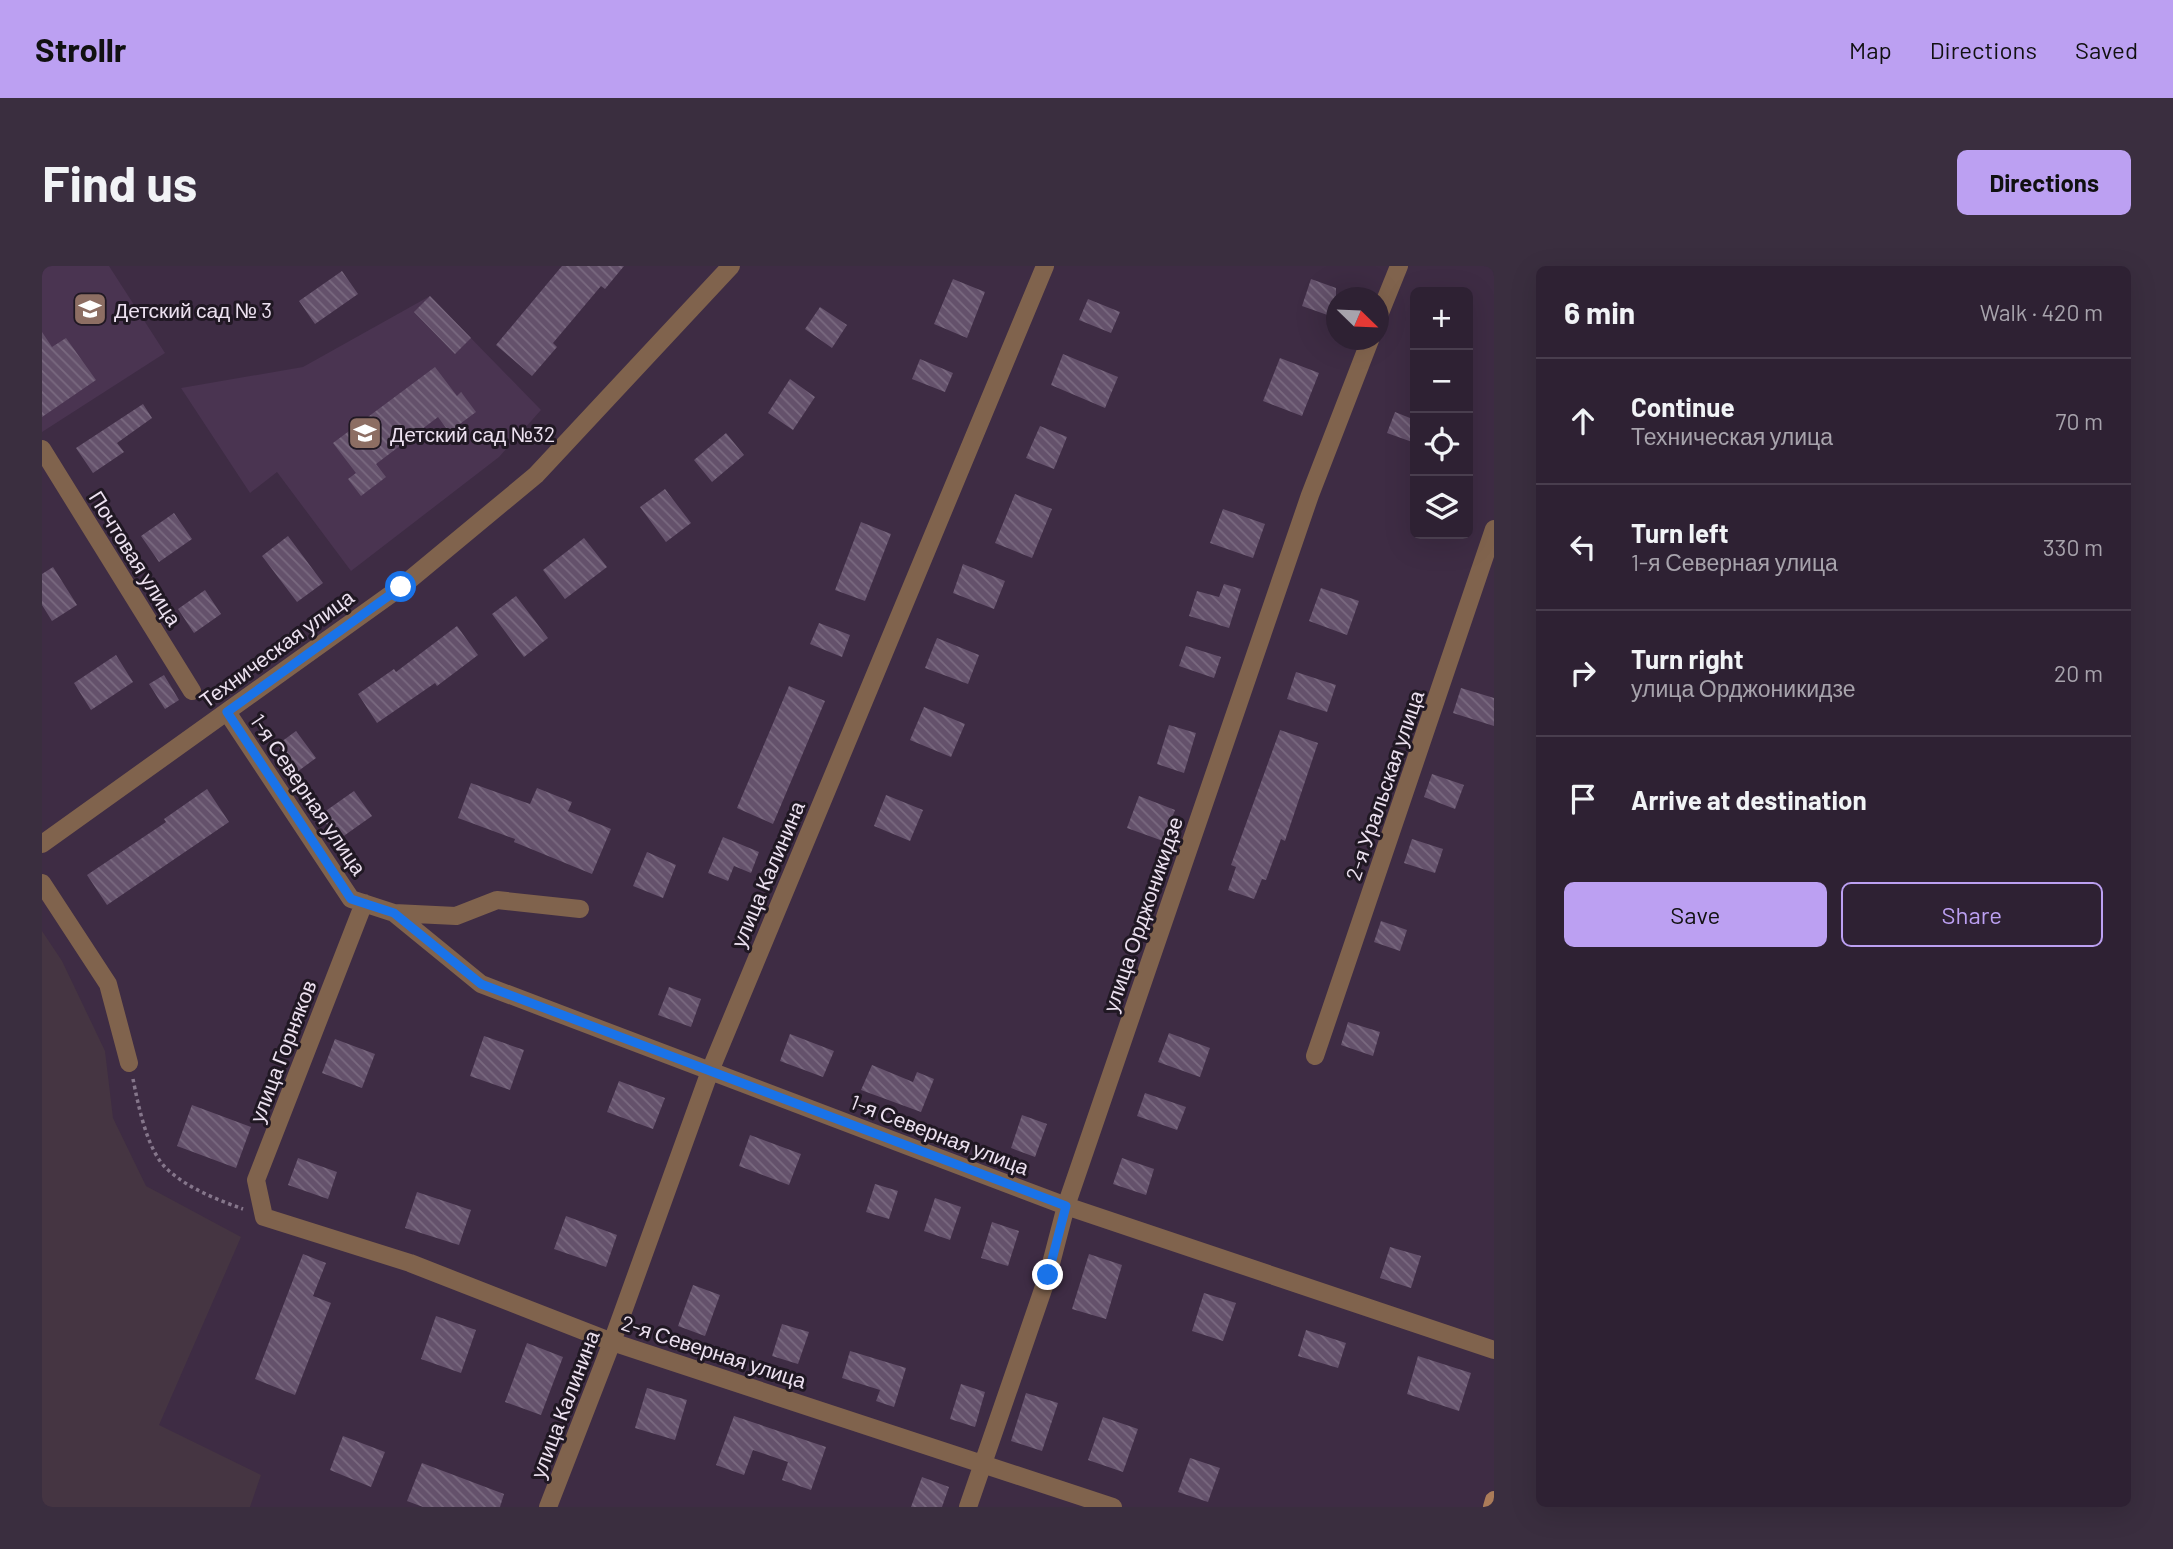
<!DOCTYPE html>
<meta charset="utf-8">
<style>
body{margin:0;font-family:Barlow,sans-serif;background:#3a2e3f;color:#f1f3f6}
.controls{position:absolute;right:21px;top:21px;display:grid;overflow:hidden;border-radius:10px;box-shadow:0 7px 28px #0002}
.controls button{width:63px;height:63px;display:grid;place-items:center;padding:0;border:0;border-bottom:2px solid #493e4e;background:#2e2133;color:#f1f3f6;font:35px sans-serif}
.compass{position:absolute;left:1284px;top:21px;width:63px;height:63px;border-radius:50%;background:#2e2133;box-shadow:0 7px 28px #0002;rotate:113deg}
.stop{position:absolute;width:21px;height:21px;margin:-16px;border:5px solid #1a73e8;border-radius:50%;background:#fff}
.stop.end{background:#1a73e8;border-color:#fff;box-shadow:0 2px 7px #0008}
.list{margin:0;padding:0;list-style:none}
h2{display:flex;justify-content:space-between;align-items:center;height:91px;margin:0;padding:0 28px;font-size:30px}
h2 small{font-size:23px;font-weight:400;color:#a7a3ac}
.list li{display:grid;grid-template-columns:46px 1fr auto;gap:21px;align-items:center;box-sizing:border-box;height:126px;padding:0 28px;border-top:2px solid #493e4e}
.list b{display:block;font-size:26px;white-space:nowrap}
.list p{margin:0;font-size:23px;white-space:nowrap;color:#a7a3ac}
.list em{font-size:23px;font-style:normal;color:#a7a3ac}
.actions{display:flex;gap:14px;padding:21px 28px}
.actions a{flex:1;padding:16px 0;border:2px solid #bca0f2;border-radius:10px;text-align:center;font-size:24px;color:#bca0f2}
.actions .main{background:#bca0f2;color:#111}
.icon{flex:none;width:38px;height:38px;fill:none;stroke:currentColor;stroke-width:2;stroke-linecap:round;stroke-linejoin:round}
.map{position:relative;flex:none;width:1452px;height:1241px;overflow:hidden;border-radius:10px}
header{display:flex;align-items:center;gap:42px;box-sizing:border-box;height:98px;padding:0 35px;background:#bca0f2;color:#111}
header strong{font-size:33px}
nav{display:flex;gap:38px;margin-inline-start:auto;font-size:24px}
.intro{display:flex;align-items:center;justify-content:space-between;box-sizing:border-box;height:168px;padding:0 42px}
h1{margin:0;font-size:49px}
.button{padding:18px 32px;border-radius:10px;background:#bca0f2;color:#111;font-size:24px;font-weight:700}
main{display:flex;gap:42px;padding:0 42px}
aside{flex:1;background:#2e2133;border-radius:10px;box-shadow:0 7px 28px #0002}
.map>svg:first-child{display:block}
.industrial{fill:#453542}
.built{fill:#4a3451}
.building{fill:url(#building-back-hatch)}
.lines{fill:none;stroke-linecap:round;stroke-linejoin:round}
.path{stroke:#85768b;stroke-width:3.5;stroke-dasharray:3.5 3.5;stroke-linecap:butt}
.street{stroke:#80634d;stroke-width:18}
.secondary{stroke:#ab7c59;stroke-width:18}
.route{stroke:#1a73e8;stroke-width:9}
.labels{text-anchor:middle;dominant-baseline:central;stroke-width:6;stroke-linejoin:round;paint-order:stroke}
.poi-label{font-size:21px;fill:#ece1f0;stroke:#201823;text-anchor:start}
.street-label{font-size:21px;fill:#ece1f0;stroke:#201823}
</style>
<header>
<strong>Strollr</strong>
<nav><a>Map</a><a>Directions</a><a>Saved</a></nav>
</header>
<div class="intro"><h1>Find us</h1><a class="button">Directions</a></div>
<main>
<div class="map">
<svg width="1452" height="1241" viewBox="0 0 1452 1241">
<defs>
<pattern id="building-back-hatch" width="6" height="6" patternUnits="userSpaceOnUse" patternTransform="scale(1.75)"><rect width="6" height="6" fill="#64516b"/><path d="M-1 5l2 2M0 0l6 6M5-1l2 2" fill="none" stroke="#7a6a80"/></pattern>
</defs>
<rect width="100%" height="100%" fill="#3e2c44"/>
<path class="industrial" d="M0,665l20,30 43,90 8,67 33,68 95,51 -82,188 102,50 -11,32h-208z"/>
<path class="built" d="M0,0h67l56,87 -123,79z
M388,30l111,114 -42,47 -148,114 -74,-99 -27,21 -69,-105 122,-21z"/>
<path class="building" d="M520,0h62l-19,23 -4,-3 -48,57 4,4 -25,29 -36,-31z
M300,5l16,23 -43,30 -16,-23z
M911,13l32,13 -18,46 -33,-14z
M1269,13l25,9v30l-34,-12z
M388,30l41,42 -16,16 -41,-42z
M1046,33l32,13 -9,21 -32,-13z
M778,41l27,18 -15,23 -27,-19z
M0,66l10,15 14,-9 30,42 -54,37z
M1021,88l55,23 -13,31 -54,-23z
M1238,92l39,15 -17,43 -39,-15z
M878,93l33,14 -8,19 -33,-13z
M393,101l22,29 4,-4 15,20 -27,20 -11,-15 -62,47 10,13 -25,19 -13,-17 8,-6 -23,-30z
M748,113l25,18 -22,33 -25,-17z
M101,138l9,14 -35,25 7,9 -31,21 -17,-25z
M1353,146l20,8v23l-28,-10z
M998,160l27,11 -13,32 -28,-11z
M684,167l18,22 -32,27 -18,-22z
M623,223l26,34 -25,19 -26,-35z
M973,228l37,15 -20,49 -37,-15z
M1181,243l42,15 -12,34 -43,-15z
M132,247l18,26 -33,23 -18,-26z
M819,256l30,12 -26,67 -30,-11z
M246,270l35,47 -26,19 -35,-46z
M542,272l23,29 -42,32 -22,-29z
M921,298l42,17 -11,28 -41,-16z
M11,301l24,38 -25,16 -10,-16v-31z
M1182,318l17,5 -12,39 -40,-12 8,-25 22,6z
M1279,322l38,13 -12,34 -38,-14z
M163,324l16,24 -27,19 -16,-24z
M474,330l32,42 -24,19 -32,-43z
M777,357l31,12 -8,22 -32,-13z
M415,360l21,29 -41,31 -2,-3 -58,40 -19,-29 36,-25 2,3z
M895,372l42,17 -11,29 -43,-16z
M1144,380l35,11 -7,21 -35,-12z
M74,389l17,27 -42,28 -17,-27z
M1254,406l40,13 -9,27 -40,-13z
M122,409l15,25 -14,9 -16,-25z
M747,420l36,15 -52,123 -36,-16z
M1419,422l33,10v28l-41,-13z
M882,441l41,17 -14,33 -41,-17z
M1127,459l27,8 -12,40 -27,-9z
M1238,464l38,13 -33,98 -4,-2 -15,41 -4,-1 -8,20 -26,-9 8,-23 -5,-2z
M254,465l20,27 -19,14 -20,-27z
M1390,508l32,11 -9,24 -31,-12z
M429,517l59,21 7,-16 35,14 -4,9 43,18 -19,45 -78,-32 1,-3 -57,-21z
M165,523l22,33 -122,83 -20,-30 79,-53 -2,-3z
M312,525l18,25 -34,24 -18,-25z
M844,529l37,15 -13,31 -36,-15z
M1097,530l36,14 -12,31 -36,-13z
M681,571l36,15 -8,21 -17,-7 -6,15 -20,-8z
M1370,573l31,10 -8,24 -31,-10z
M605,586l29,13 -13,33 -30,-12z
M1339,655l26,9 -7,21 -26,-9z
M627,721l32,12 -10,28 -33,-12z
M1306,756l32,10 -7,24 -32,-11z
M1127,767l41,15 -10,29 -42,-15z
M748,768l44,17 -11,26 -43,-16z
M442,770l40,14 -14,40 -40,-14z
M293,773l40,15 -13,34 -40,-15z
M830,799l41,17 4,-10 17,7 -13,33 -60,-22z
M577,815l46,17 -12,31 -46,-17z
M1103,827l41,14 -9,23 -40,-14z
M150,839l59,22 -15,41 -59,-22z
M980,849l25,9 -12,33 -24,-9z
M708,869l51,19 -12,31 -50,-19z
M256,892l39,14 -9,27 -40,-14z
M1080,892l32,11 -8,26 -33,-11z
M833,918l23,7 -9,28 -23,-7z
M375,926l54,18 -12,35 -54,-17z
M893,932l26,9 -11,33 -26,-9z
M524,950l51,19 -11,32 -52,-18z
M950,956l27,9 -11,35 -27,-8z
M1348,981l31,9 -10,32 -31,-10z
M261,988l23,9 -13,33 18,7 -36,92 -40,-16z
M1047,988l33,11 -16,54 -34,-10z
M651,1019l27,10 -15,41 -27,-10z
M1162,1027l32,10 -13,38 -31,-10z
M394,1050l40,14 -15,43 -40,-14z
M740,1058l27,8 -11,32 -26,-8z
M1264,1064l40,13 -8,25 -40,-12z
M485,1077l36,14 -22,58 -36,-13z
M808,1085l56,17 -12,39 -18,-6 4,-11 -38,-12z
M1376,1090l53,17 -12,38 -52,-17z
M919,1118l24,8 -10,35 -25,-8z
M605,1122l40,12 -12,40 -40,-12z
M984,1127l32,10 -16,48 -31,-10z
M692,1150l92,31 -15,43 -29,-10 6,-18 -35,-12 -9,25 -28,-10z
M1061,1151l35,12 -15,43 -35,-12z
M301,1170l42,16 -14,35 -41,-17z
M1148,1192l30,10 -12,34 -30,-10z
M380,1197l82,31 -4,13h-77l-16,-6z
M880,1211l27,10 -7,20h-31z"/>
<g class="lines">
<path class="path" d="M91,813c5,25 14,72 34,90 20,19 51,31 76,40"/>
<path class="street" d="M1336,52l21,-52
M0,183l150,242
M185,446l124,187 43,14 87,71 585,222 428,144
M0,578l359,-257 135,-112 195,-209
M0,617l66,101 21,79
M322,637l-108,277 8,37 146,46 202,79 501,165
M352,647l62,3 41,-16 83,9
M1273,790l179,-527
M506,1241l64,-165 98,-271 335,-805
M926,1241l80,-232 18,-69 244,-711 60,-155"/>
<path class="secondary" d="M1450,1241l2,-7"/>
</g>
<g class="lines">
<path class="route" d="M359,321l-174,125 124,187 43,14 87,71 585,222 -18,69"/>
</g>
<defs>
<g id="school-square" transform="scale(1.75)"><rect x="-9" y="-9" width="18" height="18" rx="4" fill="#8d6e63" stroke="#201823"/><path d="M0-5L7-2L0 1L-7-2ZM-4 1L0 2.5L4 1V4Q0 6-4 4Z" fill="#fff"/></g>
</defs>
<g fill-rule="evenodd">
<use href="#school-square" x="48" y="43"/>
<use href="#school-square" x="323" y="167"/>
</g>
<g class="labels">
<g class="poi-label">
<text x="72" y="43">Детский сад № 3</text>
<text x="348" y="167">Детский сад №32</text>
</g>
<g class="street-label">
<text transform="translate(94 292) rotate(58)">Почтовая улица</text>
<text transform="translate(234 382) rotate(-36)">Техническая улица</text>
<text transform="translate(1342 519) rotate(-71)">2-я Уральская улица</text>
<text transform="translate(267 528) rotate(56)">1-я Северная улица</text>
<text transform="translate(725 608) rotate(-67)">улица Калинина</text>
<text transform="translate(1100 648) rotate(-71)">улица Орджоникидзе</text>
<text transform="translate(240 785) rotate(-69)">улица Горняков</text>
<text transform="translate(898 868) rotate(21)">1-я Северная улица</text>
<text transform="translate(672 1085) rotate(18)">2-я Северная улица</text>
<text transform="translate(522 1138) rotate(-69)">улица Калинина</text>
</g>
</g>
</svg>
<div class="controls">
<button>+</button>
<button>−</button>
<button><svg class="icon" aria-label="locate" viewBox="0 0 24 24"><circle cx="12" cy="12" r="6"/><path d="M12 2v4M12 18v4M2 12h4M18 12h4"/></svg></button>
<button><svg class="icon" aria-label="layers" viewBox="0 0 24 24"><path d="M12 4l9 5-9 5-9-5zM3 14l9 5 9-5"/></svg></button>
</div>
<svg class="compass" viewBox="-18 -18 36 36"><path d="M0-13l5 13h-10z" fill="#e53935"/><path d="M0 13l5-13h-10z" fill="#a7a3ac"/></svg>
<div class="stop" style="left:359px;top:321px"></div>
<div class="stop end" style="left:1006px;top:1009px"></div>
</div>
<aside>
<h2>6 min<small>Walk · 420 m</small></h2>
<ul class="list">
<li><svg class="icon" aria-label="ahead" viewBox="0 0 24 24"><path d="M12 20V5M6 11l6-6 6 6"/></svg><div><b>Continue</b><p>Техническая улица</p></div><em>70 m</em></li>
<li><svg class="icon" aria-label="left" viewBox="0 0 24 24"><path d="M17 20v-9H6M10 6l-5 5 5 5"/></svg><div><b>Turn left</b><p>1-я Северная улица</p></div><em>330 m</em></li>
<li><svg class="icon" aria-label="right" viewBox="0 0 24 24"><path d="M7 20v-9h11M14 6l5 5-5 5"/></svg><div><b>Turn right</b><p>улица Орджоникидзе</p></div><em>20 m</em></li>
<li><svg class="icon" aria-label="arrive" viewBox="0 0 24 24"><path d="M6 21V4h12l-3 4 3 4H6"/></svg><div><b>Arrive at destination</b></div></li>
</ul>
<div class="actions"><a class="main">Save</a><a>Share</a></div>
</aside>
</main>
